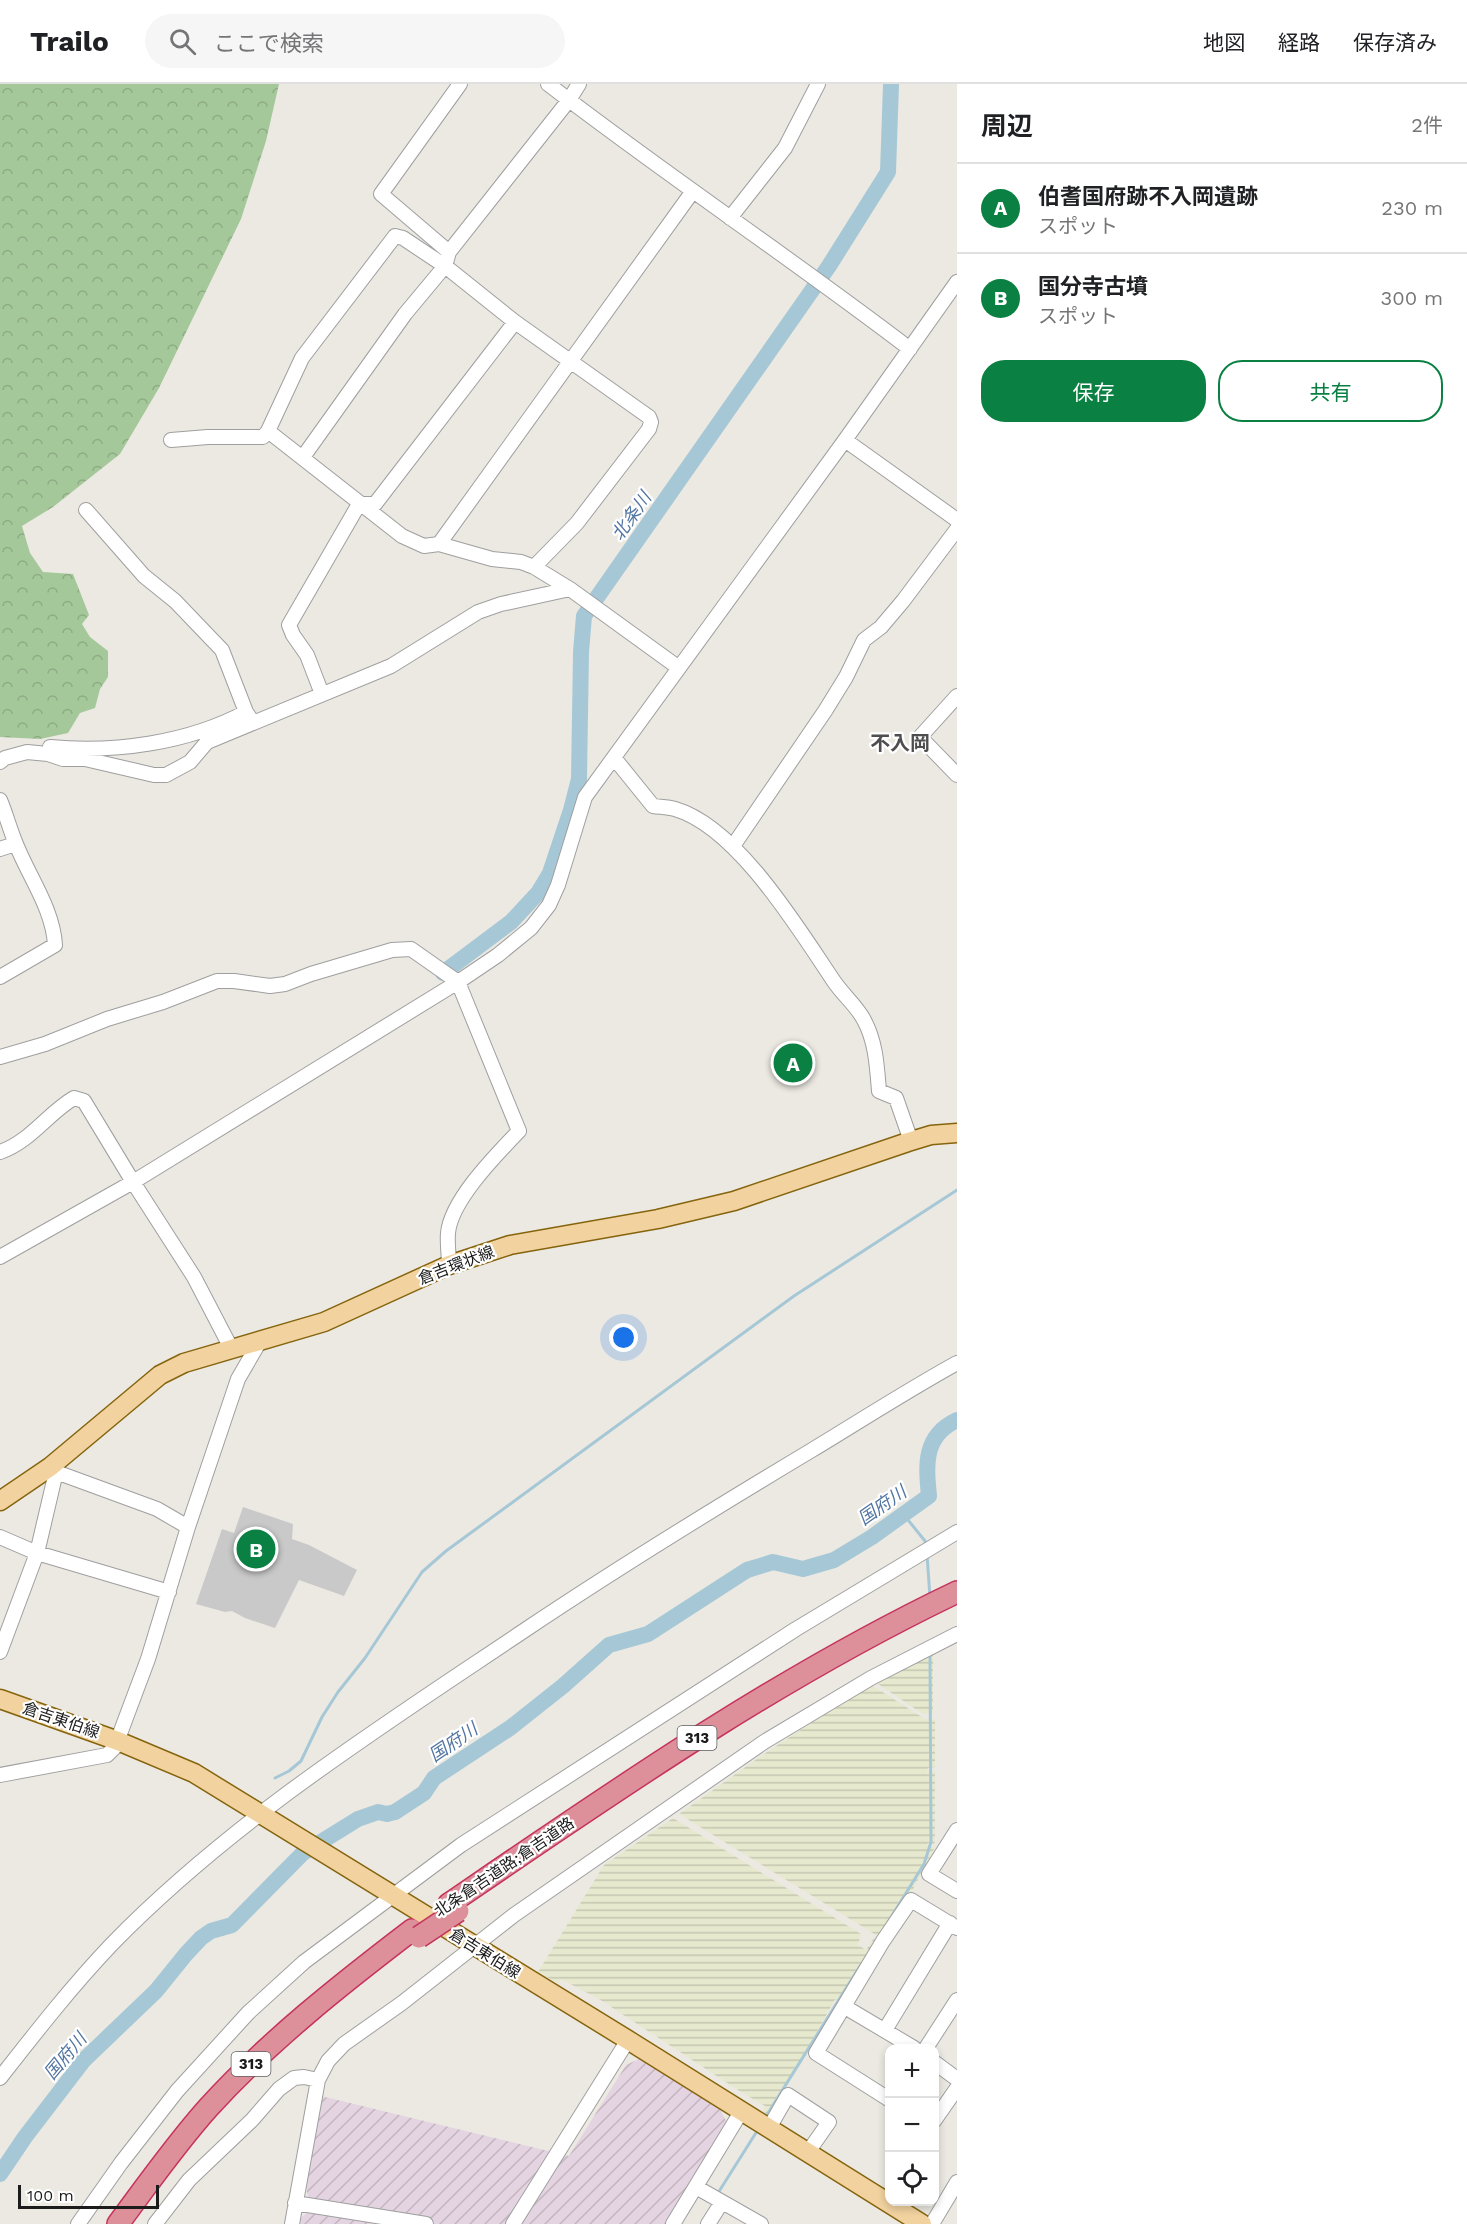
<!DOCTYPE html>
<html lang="ja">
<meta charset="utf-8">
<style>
body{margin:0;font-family:"Work Sans","Noto Sans JP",sans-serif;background:#f6f6f6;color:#202124}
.controls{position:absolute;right:18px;bottom:18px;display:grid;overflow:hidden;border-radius:12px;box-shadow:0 3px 9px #0003}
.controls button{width:54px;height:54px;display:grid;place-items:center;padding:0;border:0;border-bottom:2px solid #e0e0e0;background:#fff;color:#202124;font:30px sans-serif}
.scale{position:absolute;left:18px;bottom:15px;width:141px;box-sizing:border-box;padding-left:6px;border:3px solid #1b1b1b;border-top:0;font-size:16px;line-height:21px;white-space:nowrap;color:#1b1b1b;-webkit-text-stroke:4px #fff;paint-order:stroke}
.you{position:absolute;left:624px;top:1254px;width:21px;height:21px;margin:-15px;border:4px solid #fff;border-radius:50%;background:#1a73e8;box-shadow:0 0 0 9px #1a73e833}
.badge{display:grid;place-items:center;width:39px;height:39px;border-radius:50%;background:#0b8043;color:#fff;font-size:20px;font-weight:700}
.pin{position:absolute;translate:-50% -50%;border:3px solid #fff;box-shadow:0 2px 6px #0006}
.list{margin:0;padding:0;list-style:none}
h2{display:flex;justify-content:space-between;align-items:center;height:78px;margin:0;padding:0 24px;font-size:26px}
h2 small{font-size:20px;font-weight:400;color:#757577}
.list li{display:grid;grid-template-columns:39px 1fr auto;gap:18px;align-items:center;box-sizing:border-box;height:90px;padding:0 24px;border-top:2px solid #e0e0e0}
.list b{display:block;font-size:22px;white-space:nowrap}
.list p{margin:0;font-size:20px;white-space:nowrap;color:#757577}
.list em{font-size:20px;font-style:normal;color:#757577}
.actions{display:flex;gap:12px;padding:18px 24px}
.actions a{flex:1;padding:14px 0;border:2px solid #0b8043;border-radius:24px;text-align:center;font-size:21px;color:#0b8043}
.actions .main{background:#0b8043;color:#fff}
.icon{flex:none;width:33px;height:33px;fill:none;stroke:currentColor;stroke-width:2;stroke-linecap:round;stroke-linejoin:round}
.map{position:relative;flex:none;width:957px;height:2140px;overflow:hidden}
header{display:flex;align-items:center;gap:36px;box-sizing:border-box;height:84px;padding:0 30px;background:#fff;border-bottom:2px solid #e0e0e0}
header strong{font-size:28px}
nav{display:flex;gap:33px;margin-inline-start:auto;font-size:21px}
.search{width:420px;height:54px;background:#f6f6f6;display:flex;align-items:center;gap:15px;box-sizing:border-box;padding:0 21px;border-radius:33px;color:#757577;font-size:22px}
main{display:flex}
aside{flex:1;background:#fff}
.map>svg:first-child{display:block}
.industrial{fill:url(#industrial-furrows)}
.religious{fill:#c9c9c9}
.farmland{fill:url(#farmland-rules)}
.forest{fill:url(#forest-crowns)}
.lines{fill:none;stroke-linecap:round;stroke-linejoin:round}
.stream{stroke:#a6c8d6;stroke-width:3}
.river{stroke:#a6c8d6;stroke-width:16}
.minor-casing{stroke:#9f9f9f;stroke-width:16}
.major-casing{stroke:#85640d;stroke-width:21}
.highway-casing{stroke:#c5335d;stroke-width:24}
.minor{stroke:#fff;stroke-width:14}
.major{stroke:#f2d3a0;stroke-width:18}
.highway{stroke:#dd909a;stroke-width:21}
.highway-bridge-casing{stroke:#c5335d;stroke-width:24;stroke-linecap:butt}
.highway-bridge{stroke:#dd909a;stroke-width:21}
.labels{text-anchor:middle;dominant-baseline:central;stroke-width:4.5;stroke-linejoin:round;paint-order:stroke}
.shield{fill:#fff;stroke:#5f5f5f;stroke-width:1.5}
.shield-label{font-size:15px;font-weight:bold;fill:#1b1b1b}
.street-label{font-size:16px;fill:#1b1b1b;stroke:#fff}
.water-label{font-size:18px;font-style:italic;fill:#5275a1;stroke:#fff}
.quarter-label{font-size:20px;font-weight:bold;fill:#4e4e4e;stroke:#fff}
</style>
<header>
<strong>Trailo</strong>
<div class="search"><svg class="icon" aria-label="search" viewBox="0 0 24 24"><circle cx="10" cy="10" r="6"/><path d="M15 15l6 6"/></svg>ここで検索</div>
<nav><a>地図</a><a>経路</a><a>保存済み</a></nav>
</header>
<main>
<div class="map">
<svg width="957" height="2140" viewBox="0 0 957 2140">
<defs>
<pattern id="industrial-furrows" width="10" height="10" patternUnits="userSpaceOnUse" patternTransform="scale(1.5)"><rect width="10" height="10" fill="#e4d4e1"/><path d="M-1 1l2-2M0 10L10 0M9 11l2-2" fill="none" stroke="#c3b5c0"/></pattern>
<pattern id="farmland-rules" width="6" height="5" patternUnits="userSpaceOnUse" patternTransform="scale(1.5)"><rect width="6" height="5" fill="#e6e9ce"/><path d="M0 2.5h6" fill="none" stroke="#c5c7b0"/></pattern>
<pattern id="forest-crowns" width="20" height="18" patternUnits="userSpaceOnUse" patternTransform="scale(1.5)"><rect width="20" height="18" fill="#a5c89a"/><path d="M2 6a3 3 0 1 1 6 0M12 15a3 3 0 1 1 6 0" fill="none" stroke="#8dab84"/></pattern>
</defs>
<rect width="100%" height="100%" fill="#ece9e2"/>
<path class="industrial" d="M643,1973l74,46 -1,3 5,5 6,12 -62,101h-365l1,-6 9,-8 -5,-30 16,-84 248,60 57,-91z"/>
<path class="religious" d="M243,1423l50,17 -1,15 17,6 48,25 -13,26 -45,-16 -24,48 -30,-10 -13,-7 -7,1 -29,-8 26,-75 12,4z"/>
<path class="farmland" d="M933,1568v61l-10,1 -48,-32z
M870,1600l55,35 10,1v47l-7,1 -1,3h7l1,2v69l-1,2 -6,-1 -1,3 8,1 -23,44 -31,47 -202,-124 88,-62z
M673,1734l188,116 -3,11 8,5 8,-12 6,4 -38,61 -6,-4 -2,2 -64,115 -7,-5 2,-5 -27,-16 -139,-91 -38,-20 -3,4 -20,-11 66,-107z"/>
<path class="forest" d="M0,0h279l-13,57 -25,78 -82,169 -39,66 -67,53 -31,19 8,27 13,19 30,2 16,41 -7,9 8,13 18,14v26l-8,12 -5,19 -15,5 -12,20 -28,6 -40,-2z"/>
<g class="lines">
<path class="stream" d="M904,1431l21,26 1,6
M927,1470l3,44
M275,1694l14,-7 12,-10 21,-44 16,-25 27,-34 57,-86 24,-21 348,-255 163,-106
M885,1843l39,-63 7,-22 -1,-186
M765,2034l95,-152
M718,2109l41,-65"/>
<path class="river" d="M443,889l68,-51 27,-29 12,-20 21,-63 8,-31 2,-127 3,-36 245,-350 59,-94 3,-88
M0,2090l25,-37 59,-77 72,-69 30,-37 15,-16 10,-7 21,-6 71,-72 55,-34 20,-7 9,2 8,-2 29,-19 10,-15 76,-50 53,-42 46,-41 39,-11 99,-64 26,-8 30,7 31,-9 38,-23 57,-41c-3,-31 -6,-60 28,-76"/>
<g class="minor-casing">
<path id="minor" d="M548,0c118,91 243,174 362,265
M730,134l55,-70 33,-64
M449,168l-68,-58 79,-110
M268,347l134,105 22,10 15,-2 53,15 29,3 13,5 36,22 109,79
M171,356l37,-3h55l5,-6 34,-73 93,-122 8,2 42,28 70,56 134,95 2,5 -2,7 -72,94 -43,44
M845,356l112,80
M303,373l102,-143 40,-48 4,-14 120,-152 10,-16
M359,420h16l140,-182
M86,426l58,66 31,25 47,49 24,62
M439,460l254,-353
M322,610l-15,-39 -14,-20 -4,-10 70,-121
M957,612l-37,41 37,38
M50,663c65,6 138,-4 196,-35l4,6
M615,675l38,47c7,1 15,1 22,3 62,18 123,119 158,171 9,14 24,26 31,40 12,22 13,47 15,71l17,7 15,43
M0,678l5,-4 22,-6 21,2 15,5h22l69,16h12l24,-13 17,-20 184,-76 87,-54 23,-8 69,-15
M0,716c6,14 10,30 16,44 13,33 37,65 39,101l-55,32
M733,762l92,-135 21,-34 18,-37 17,-13 22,-26 54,-72
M0,765l15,-5
M0,973l45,-13 62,-25 56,-17 54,-21h17l36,5 15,-2 26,-10 81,-24 19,-1 47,33 61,149c-22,23 -68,69 -71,102 -1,10 1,22 1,32
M0,1068c30,-10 48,-39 74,-54l10,3 49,81 61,95 37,71
M0,1173l133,-75 325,-200 40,-27 33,-27 18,-23 9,-20 27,-88 260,-357 112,-158
M51,1383l5,5 101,37 31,18
M0,1453l37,16 132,39
M0,1568l37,-99 19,-81
M0,1691l107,-20 8,-8 33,-88 40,-132 50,-148 22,-38
M957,1746l-28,44 28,17
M845,1923l69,41
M885,1946l65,-107
M926,1964l31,-48
M934,1978l23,17
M0,1994c36,-46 72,-92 112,-134 121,-124 270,-218 413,-314 94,-63 190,-122 287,-180 48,-29 96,-60 145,-87
M890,2016l-74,-47 67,-112 28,-41 46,28
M934,2037l23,-33
M769,2044l19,-33 41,27 -21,30
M696,2103l65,37
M295,2119l131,21
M78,2140l43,-61 56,-72 71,-78 56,-51 157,-117 335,-216 161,-97
M155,2140l34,-44 63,-60 27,-31 15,-11 10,-1 14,3
M292,2140l26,-144 10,-19 16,-17 58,-41 112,-88 250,-173 107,-64 86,-44
M513,2140l115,-184
M673,2140l68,-112
M708,2140l14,-22
M932,2140l25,-42"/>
</g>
<g class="major-casing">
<path id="major" d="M0,1417l50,-34 110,-92 24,-12 140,-41 125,-57 61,-20 148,-26 76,-18 174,-59 23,-7 26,-2
M0,1615l118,42 76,32 434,267 294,184"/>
</g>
<g class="highway-casing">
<path id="highway" d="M449,1820c164,-112 328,-226 508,-312
M118,2140c29,-39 57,-79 90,-116 61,-67 132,-123 204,-178"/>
</g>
<use href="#minor" class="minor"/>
<use href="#major" class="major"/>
<use href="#highway" class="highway"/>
<g class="highway-bridge-casing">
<path id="highway-bridge" d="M419,1853l39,-26"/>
</g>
<use href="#highway-bridge" class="highway-bridge"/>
</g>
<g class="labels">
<g class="shield">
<rect x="677.5" y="1642" width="39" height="24" rx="4.5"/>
<rect x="231.5" y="1968" width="39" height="24" rx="4.5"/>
</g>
<g class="shield-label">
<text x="697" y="1654">313</text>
<text x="251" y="1980">313</text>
</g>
<g class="street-label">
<text transform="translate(456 1181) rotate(-21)">倉吉環状線</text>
<text transform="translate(61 1636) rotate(19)">倉吉東伯線</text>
<text transform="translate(504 1783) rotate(-34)">北条倉吉道路;倉吉道路</text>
<text transform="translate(485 1869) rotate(32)">倉吉東伯線</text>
</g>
<g class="water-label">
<text transform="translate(631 432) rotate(-55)">北条川</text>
<text transform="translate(882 1421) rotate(-35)">国府川</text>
<text transform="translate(453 1658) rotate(-34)">国府川</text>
<text transform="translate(65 1972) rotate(-50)">国府川</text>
</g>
<g class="quarter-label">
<text x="900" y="659">不入岡</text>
</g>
</g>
</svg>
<div class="controls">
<button>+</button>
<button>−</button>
<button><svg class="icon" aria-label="locate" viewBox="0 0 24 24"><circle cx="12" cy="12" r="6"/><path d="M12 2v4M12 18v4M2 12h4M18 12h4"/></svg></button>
</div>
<div class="scale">100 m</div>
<div class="you"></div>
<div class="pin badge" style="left:793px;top:979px">A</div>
<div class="pin badge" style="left:256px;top:1465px">B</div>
</div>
<aside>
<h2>周辺<small>2件</small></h2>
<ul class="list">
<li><span class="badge">A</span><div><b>伯耆国府跡不入岡遺跡</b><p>スポット</p></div><em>230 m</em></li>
<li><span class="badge">B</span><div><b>国分寺古墳</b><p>スポット</p></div><em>300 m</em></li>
</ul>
<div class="actions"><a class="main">保存</a><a>共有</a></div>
</aside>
</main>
